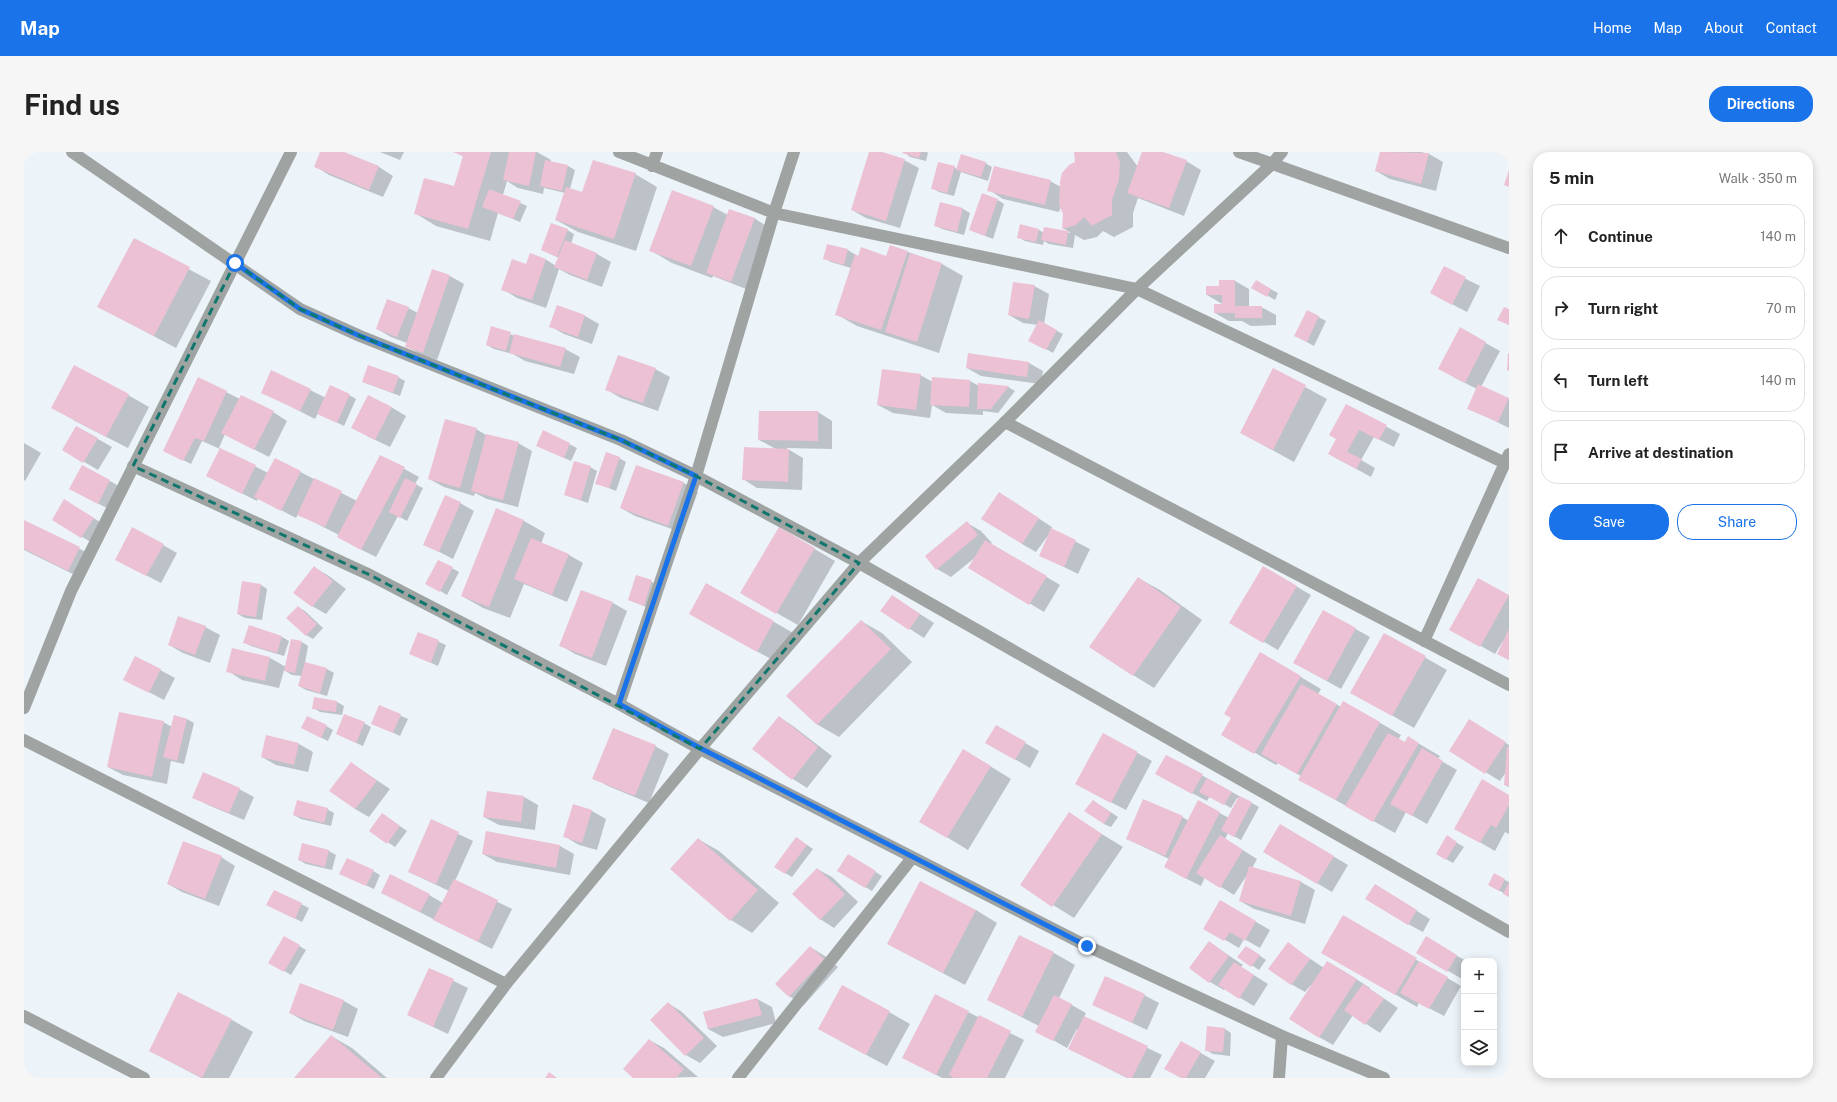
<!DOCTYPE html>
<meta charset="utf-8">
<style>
body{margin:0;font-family:"Public Sans",sans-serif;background:#f6f6f6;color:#222}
.controls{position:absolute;right:12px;bottom:12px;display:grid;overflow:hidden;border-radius:8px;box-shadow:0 2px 10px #0003}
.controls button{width:36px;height:36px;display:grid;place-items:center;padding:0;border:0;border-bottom:1px solid #e0e0e0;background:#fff;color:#222;font:20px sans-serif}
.stop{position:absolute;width:12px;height:12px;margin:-9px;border:3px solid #1a73e8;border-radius:50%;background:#fff}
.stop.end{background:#1a73e8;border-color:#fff;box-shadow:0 1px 4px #0008}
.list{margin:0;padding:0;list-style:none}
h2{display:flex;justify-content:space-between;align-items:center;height:52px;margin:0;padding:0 16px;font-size:17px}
h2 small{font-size:13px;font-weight:400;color:#767676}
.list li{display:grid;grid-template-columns:26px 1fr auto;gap:12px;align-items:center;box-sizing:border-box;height:64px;margin:0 8px 8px;padding:0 8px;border:1px solid #e0e0e0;border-radius:16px}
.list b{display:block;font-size:15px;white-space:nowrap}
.list em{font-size:13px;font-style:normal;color:#767676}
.actions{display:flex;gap:8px;padding:12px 16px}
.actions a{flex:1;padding:9px 0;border:1px solid #1a73e8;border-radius:16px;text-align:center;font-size:14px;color:#1a73e8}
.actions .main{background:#1a73e8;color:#fff}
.icon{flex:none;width:22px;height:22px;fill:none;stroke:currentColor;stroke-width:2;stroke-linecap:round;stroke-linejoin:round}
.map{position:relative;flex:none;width:1485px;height:926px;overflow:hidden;border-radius:16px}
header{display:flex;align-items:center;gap:24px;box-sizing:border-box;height:56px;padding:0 20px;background:#1a73e8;color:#fff}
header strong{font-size:19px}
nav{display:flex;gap:22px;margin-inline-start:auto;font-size:14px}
.intro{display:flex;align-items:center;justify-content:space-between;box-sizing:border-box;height:96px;padding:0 24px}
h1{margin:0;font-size:28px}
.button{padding:10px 18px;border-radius:16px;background:#1a73e8;color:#fff;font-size:14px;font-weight:700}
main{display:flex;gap:24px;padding:0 24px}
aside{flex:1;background:#fff;border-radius:16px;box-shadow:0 2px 10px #0003}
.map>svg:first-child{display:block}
.shadow{fill:#0003}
.building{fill:#ecc1d4}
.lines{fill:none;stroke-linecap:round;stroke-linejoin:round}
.minor{stroke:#9fa3a1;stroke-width:12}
.tertiary{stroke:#9fa3a1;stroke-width:12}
.route{stroke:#1a73e8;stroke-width:5}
.marked{fill:none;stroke:#0f766e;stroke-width:3;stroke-dasharray:8 5;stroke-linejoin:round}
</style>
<header>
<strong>Map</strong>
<nav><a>Home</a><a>Map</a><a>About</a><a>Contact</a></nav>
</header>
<div class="intro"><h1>Find us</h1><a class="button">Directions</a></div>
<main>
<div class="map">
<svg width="1485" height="926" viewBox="0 0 1485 926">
<rect width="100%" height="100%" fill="#ecf3f9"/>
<path class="shadow" d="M297,0h21l37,15 14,9 -10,21 -54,-22 -14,-9z
M356,0h24l-4,8z
M431,0h82l14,8 -1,2 18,4 7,4 -5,19 13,4 52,-19 22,13 -21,64 -58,-19 -22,-12 9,-27 -21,-5 -1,6 -25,-6 -11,-7 -4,14 24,11 -7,16 -22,-9 -8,28 -54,-15 -21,-13 40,-25 9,-31z
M846,0h9l25,8 15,8 -19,60 -34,-10 -14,-8z
M880,0h23l1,1 -2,8 -16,-4z
M1051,0h52l11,15 5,-15h17l26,9 15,9 -17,46 -46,-18 -5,15v14l-19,10 -11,-6 -6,6 -13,3 -9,-5 -2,13 -24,-4 -5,-3 -1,4 -18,-4 -7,-4 2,-11 19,4 5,3 1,-5 26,5 -8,-5 1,-14 -3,-8 -2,6 -56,-13 -14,-9 61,-9 11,6 15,-25z
M1357,0h40l8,2 14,8 -7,29 -46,-12 -14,-8z
M961,11l7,4 -4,14 -27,-9 -7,24 -15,-4 -7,-4 22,-21 3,2z
M974,48l6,4 -11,35 -23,-9z
M917,51l22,6 7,4 -6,22 -22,-6 -7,-4z
M689,55l15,8 26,3 14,9 -22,62 -33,-13 -1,2 -40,-15 -22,-13z
M543,78l7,4 -3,10 26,10 14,8 -9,25 -32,-12 -11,-6 -13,39 -29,-10 -14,-9 24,-24 18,-6 11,7 3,-8 -17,-8z
M110,88l77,41 -35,67 -77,-41z
M804,93l20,5 11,7h28l21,-5 34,12 21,12 -24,77 -82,-27 -21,-12 15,-46 -20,-6 -7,-4z
M1420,116l36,18 -13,26 -21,-11z
M426,124l14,8 -27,76 -17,-6 -14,-8 1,-3 -16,-6 -14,-8 31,-21 10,5z
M1211,129l14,8v18h12l15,8v10l-25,1 -9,-5h-13l-14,-8 9,-8 -17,-10 13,-8z
M1232,129l22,12 -3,7 -22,-13z
M1010,134l15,8 -5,30 19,10 -10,19 -23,-13 8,-15 -15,-2 -14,-8z
M533,154l28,10 14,8 -7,20 -28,-10 -14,-8z
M1283,159l19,10 -12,25 -13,-7z
M468,176l23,8 50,13 15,8 -6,17 -49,-13 -12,-7 -19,-5 -7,-4z
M1436,177l40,22 -19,36 28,12v29l-40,-20 8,-19 -24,-12z
M945,203l60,8 14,8 -2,13 -60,-8 -14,-8z
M631,217l15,8 -12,34 -37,-13 -14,-8z
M1250,218l53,29 -33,63 -53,-29z
M248,219l54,27 23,-3 7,4 -12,27 -26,-13 -3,6 -53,-27z
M896,223l13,7v-4l37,3 9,5 29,1 7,4 -17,22 -15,-2v4l-37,-2 -14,-8 -2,13 -37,-5 -15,-8z
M374,225l7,4 -5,15 -37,-14z
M202,240l14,7 33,13 14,9 -18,36 -44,-23 -6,14 49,25 7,-14 82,42 24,-45 38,21 -4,7 8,4 -16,33 -9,-5 -22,41 -24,-12 -13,-10 -41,-21 -2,4 -38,-20 -1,3 -50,-25 13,-27 -18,-8 -11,23 -20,-10z
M104,243l21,12 -21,41 -55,-28z
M1322,253l54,29 -6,13 -20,-10 -13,23 14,8 -4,9 -42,-23 9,-16z
M367,255l15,9 -16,31 -23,-11z
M794,260l14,9v28l-46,-1 17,10 -1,32 -45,-2 -14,-9 33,-30 -17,-9z
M53,275l35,20 -14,23 -34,-20z
M452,277l10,6 32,8 14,8 -14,56 -31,-8 -12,-6 -1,3 -30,-9 -15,-8z
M519,279l34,17 -6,13 -27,-12z
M0,291l17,10 -16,28 -1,-1z
M595,306l7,4 -10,29 -20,-8z
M613,314l47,17 14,9 -15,41 -48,-17 -14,-8z
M566,315l7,4 -9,32 -23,-8z
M86,329l14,8 -11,22 -28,-14z
M989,350l39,25 -1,2 39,20 -12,25 -38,-19 9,-21 -13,18 -14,-8z
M436,351l14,8 -21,48 -29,-15z
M55,357l29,18 -12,18 -43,-25z
M473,358l27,11 21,12 -4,11 28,11 14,8 -16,39 -43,-18 -14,34 -27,-10 -21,-12z
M0,369l70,35 -11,23 -59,-29z
M943,371l14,8 11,12 -1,1 69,41 -16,27 -74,-44 7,-12 -26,21 -14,-8z
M755,376l56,33 -37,64 -57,-32z
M139,393l14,8 -16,30 -31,-16z
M415,409l20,11 -12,23 -20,-12z
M1239,415l48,28 -33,55 -47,-27z
M291,416l14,8 17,13 -20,25 -14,-8z
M613,424l22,9 -8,24 -22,-9z
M1114,426l22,12 42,30 -48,68 -21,-13z
M1455,428l30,16v64l-11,-6 6,-12 -1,-1 -8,13 -44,-25z
M237,433l6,4 -5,31 -17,-2 -7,-4z
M558,439l31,12 14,8 -21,55 -31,-12 -15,-9z
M868,444l42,27 -10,15 -42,-27z
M274,455l7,4 18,17 -10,11 -7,-4z
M1299,459l47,26 -29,52 -32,-18z
M837,469l21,12 30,29 -73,75 -21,-12 -30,-29z
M750,470l21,12 -17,29 -66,-37z
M225,474l33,11 7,4 -5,15 -33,-10 -7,-4z
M181,475l15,8 -10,28 -27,-10 -14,-8z
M394,481l28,12 -8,21 -27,-12z
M1360,482l63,36 -33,58 -63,-36z
M278,490l6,4 -3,17 22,6 7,4 -7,23 -21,-6 -7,-4 3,-10 -10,-1 -8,-5 -5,18 -37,-8 -14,-9 4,-21 38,8 16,9z
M1236,501l61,36 -3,5 23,13 3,-5 57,33 -3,5 7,4 4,-6 31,18 -2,3 19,11 -30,54 -21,-12 -11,21 -74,-41 -20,-16 -23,-13 -2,2 -53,-31 10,-16z
M112,505l39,21 -11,22 -25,-13z
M313,550l7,4 -2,9 -22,-3 -6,-4z
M355,554l29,13 -8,17 -28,-13z
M150,564l13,3 7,4 -10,41 -13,-3 -4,23 -44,-9 -15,-8 55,-45 9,5z
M755,565l14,9 39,30 -25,32 -14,-9z
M340,571l7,4 -8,19 -26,-12z
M302,574l7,4 -5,11 -18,-9z
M972,574l43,25 -9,17 -44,-26z
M1460,577l25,16v42l-4,-2 1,-13 -6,9 -49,-30z
M1079,582l49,27 -26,49 -35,-18z
M275,592l14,8 -5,20 -32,-7 -14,-8z
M631,594l14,8 -20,49 -41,-17 -14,-8z
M1143,604l92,51 -18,33 -13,-7 -3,6 32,20 -5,9 49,14 14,8 -10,34 -51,-15 -14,-8 7,-26 -13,20 -29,-18 -4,9 -22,-11 -10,-16 -42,-20 55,-22 7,4 10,-19 30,16 10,-19 -2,-1 -6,10 -21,-12 -3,5 -36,-19z
M327,611l39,26 -21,28 -14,-8z
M961,611l26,16 -43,71 -48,-29z
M215,637l15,8 -10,23 -36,-15 -14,-8z
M1485,644v38l-4,-2 -10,19 -40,-23z
M500,645l14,8 -3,25 -36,-5 -15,-8z
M1076,653l18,12 -7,10 -7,-3z
M550,654l18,5 14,8 -9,31 -18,-5 -15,-9z
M303,657l7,4 -3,13 -30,-7 -7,-4z
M359,662l24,17 -12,16 -24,-16z
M1045,662l54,33 -49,71 -53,-33z
M407,669l42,20 -18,40 57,28 -20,40 -96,-49 33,-5 14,8 6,-12 -40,-19z
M1256,673l68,40 -16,27 -68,-40z
M463,680l73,14 14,8 -4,21 -73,-13 -14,-8z
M1423,685l17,10 -11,16 -16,-9z
M773,686l16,11 -21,28 -7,-4z
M674,687l21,12 60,52 -27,30 -21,-13 -59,-52z
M279,692l26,7 7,4 -4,15 -26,-6 -7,-4z
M197,705l14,9 -16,40 -37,-14 -14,-8z
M831,707l27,17 -10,15 -34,-20z
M793,717l15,8 26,25 -24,26 -14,-9z
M349,719l7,4 -6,14 -27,-12z
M1481,728l4,2v14l-20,-11z
M250,739l35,17 -7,14 -34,-17z
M1365,742l41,25 -7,13 -15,-8z
M1196,749l50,29 -10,18 -16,-9 -5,9 -34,-20z
M952,758l21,13 -32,62 -77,-41z
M1319,765l118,69 -17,30 -25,-13 -2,4 -95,-55z
M260,785l22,13 -15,25 -21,-13z
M1402,786l40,23h-2v14l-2,4 -45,-26z
M1185,790l34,23 -2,2 27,17 -14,22 -29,-17 -1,1 -14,-8z
M1264,792l36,24 18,2 28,18v1l28,19 -18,25 -27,-18 -20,30 -14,-8 -7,-51 -1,-1 -6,7 -14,-8z
M786,795l15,9 13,11 -34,38 -15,-9z
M1229,799l13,9 -7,10 -20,-13z
M1030,801l21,12 -16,33 27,15 -2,4 78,38 -12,23h-23l-57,-29 9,-19 -2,-1 -10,19 -16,-9 -12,-13 -51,-26z
M405,817l39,19 -20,46 -40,-19z
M277,833l43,16 14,8 -10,28 -44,-16 -14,-8z
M1120,843l15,8 -12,27 -54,-26z
M733,847l15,8 4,16 -53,14 -15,-8 -4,-16z
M644,851l14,9 35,34 -17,17 -14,-8z
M865,860l21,12 -23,42 -47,-25z
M944,860l56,28 -19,38h-63l-39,-21z
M208,868l21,12 -24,46h-28l-51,-27z
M1201,877l6,4 -1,23 -17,-2 -7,-4z
M307,884l21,12 35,30h-92z
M625,888l15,8 34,29 -63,1z
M1157,890l34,19 -10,17h-22z"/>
<path class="building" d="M296,0h24l35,14 -10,24 -55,-23z
M429,0h38l-23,77 -54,-15 10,-36 30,8 9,-30z
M485,0h27l-7,34 -26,-6z
M845,0h13l23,7 -19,62 -35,-11z
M879,0h18l-2,6 -17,-5z
M1050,0h42l4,10 -1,18 -7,20v15l-20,11 -8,-9 -8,8 -14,4 1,-15 -4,-9 1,-24 2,-8 7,-8 6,-3z
M1118,0h21l24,8 -18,48 -42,-15z
M1356,0l49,1 -8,31 -46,-13z
M937,2l25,8 -5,15 -25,-7z
M521,8l23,5 -6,26 -22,-5z
M569,8l43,13 -22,66 -59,-19 11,-33 16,5z
M914,10l17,4 -8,27 -16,-4z
M970,14l57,14 -6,25 -58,-14z
M1485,18v17l-5,-2z
M465,37l32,12 -8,18 -31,-12z
M648,38l42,16 -23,60 -42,-15z
M958,41l16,6 -13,37 -16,-6z
M916,50l23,6 -6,24 -23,-6z
M705,57l26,9 -24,64 -25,-9z
M527,71l17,6 -11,28 -16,-7z
M996,72l19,5 -3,13 -19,-4z
M1020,75l24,4 -2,14 -25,-5z
M110,86l56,29 -36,69 -57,-29z
M541,88l32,13 -10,27 -33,-13z
M803,92l21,5 -4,16 -21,-6z
M866,93l18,6 -27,79 -46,-15 20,-61 3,2 3,-9 25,9z
M506,101l16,6 -14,41 -31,-10 11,-31 14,5z
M886,101l32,10 -25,79 -32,-10z
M1420,114l22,11 -14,28 -22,-12z
M408,117l18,6 -27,78 -18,-6z
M1195,128h16v26h27v12h-27v-5h-21v-9h8v-9h-16v-9h13z
M1232,128l15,9 -4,8 -16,-9z
M989,130l22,3 -6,34 -21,-4z
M363,147l22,8 -12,30 -21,-8z
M533,153l28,10 -7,22 -29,-10z
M1480,155l5,2v16l-12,-5z
M1283,158l12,6 -12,26 -13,-6z
M1015,168l18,10 -11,20 -18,-9z
M467,174l20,6 -5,19 -20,-6z
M1436,175l26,15 -21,41 -27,-14z
M490,182l52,14 -6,19 -51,-14z
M944,201l61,9 -2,15 -61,-9z
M1484,201h1v18l-2,-1z
M594,203l38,13 -13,35 -38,-13z
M50,213l55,29 -23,43 -55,-29z
M344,213l31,11 -6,17 -31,-11z
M1249,216l33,17 -33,65 -33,-17z
M858,217l39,5 -5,36 -39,-5z
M247,218l40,19 -11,22 -39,-18z
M174,225l29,14 -23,50 -9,-3 -12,23 -20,-10z
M908,225l38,3 -1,27 -39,-2z
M954,231l31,3 -18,23h-14z
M1454,232l31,14 -11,24 -31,-13z
M306,233l20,9 -13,29 -20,-9z
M217,243l33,16 -20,39 -33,-17z
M344,243l24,12 -17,33 -24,-12z
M1322,252l41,21 -8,15 -20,-10 -12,22 15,7 -6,10 -28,-15 8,-15 -7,-4z
M735,259h59v30l-60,-1z
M421,267l32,9 -17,60 -32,-9z
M52,274l22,12 -15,25 -21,-13z
M519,278l27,13 -6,15 -28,-12z
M462,282l33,8 -16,58 -32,-9z
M720,295l45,2 -1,33 -46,-2z
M196,296l36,17 -14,29 -36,-18z
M582,300l14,5 -11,31 -14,-4z
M356,303l25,12 -44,83 -24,-13z
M251,306l26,13 -20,40 -27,-14z
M550,309l17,5 -10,34 -17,-5z
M58,313l28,15 -12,24 -29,-15z
M612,313l48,17 -16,44 -48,-18z
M290,326l28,13 -17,36 -28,-12z
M381,326l12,6 -17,34 -11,-6z
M975,340l40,26 -17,26 -41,-25z
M421,343l16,7 -22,50 -16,-7z
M40,347l30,19 -13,20 -29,-18z
M472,356l28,12 -35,87 -28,-11z
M0,368l56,27 -12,24 -44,-22z
M943,369l11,14 -42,35 -11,-14z
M108,375l32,17 -18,32 -31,-16z
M755,375l36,21 -39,66 -36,-21z
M1027,376l25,12 -12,27 -25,-11z
M507,386l38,16 -17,41 -38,-16z
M961,388l62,36 -18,29 -61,-37z
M414,408l15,7 -13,25 -15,-8z
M290,414l19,15 -21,26 -19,-14z
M1239,414l34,20 -34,57 -34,-20z
M612,423l16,5 -8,26 -16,-6z
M1114,425l43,30 -48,69 -44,-29z
M1454,426l31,17 -29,52 -31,-17z
M218,429l19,3 -5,33 -19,-3z
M682,431l68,38 -17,31 -68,-38z
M557,438l32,12 -21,56 -33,-12z
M868,443l28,19 -11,16 -29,-19z
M274,454l19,18 -11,12 -20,-18z
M1299,458l33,18 -29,53 -34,-18z
M154,464l28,10 -11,29 -27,-10z
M837,468l30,29 -74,76 -31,-29z
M225,473l33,11 -5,17 -34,-10z
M1485,477v31l-12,-6z
M394,480l21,8 -8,23 -22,-9z
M1360,481l42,23 -34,60 -42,-23z
M267,487l11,2 -7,32 -11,-2z
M208,496l38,9 -5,24 -39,-9z
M1236,500l41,24 -47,78 -33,-19 10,-17 -7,-4z
M111,504l26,13 -12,24 -26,-13z
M281,510l22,6 -7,25 -22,-7z
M1277,532l36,20 -40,70 -36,-20z
M290,545l23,4 -1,11 -24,-3z
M1319,549l37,21 -44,78 -38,-20z
M355,553l22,9 -8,19 -22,-9z
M95,560l45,9 -12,56 -45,-10z
M320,562l21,8 -9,21 -20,-9z
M150,563l13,4 -10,42 -14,-4z
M283,564l20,9 -6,13 -20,-10z
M755,564l39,31 -26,33 -40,-31z
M1445,567l37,23 -21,32 -36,-23z
M972,573l30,17 -11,18 -30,-17z
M589,576l43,17 -21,51 -43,-17z
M1079,581l35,19 -27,51 -36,-19z
M1364,581l17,9 3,-6 11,7 -46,79 -28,-16z
M242,583l33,8 -5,22 -33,-8z
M1483,595h2v39l-5,-1z
M1398,596l21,13 -31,55 -22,-12z
M939,597l28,17 -44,72 -28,-16z
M1142,603l37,19 -11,20 -37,-20z
M327,610l26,19 -22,28 -26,-18z
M179,620l37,16 -11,25 -37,-15z
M1183,626l25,14 -8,13 -25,-13z
M1458,627l27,16v10l-13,23 -5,-3 -11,18 -26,-14z
M463,639l37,5 -3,26 -38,-5z
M1215,644l13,6 -18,35 -13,-7z
M1119,647l40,17 -18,40 -39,-17z
M273,648l31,8 -4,15 -31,-8z
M1069,648l18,13 -7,11 -20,-13z
M1174,648l22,12 -34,67 -22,-12z
M549,652l19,6 -10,33 -19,-6z
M1045,660l33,22 -50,73 -32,-22z
M358,661l18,13 -13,18 -18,-13z
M407,667l28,13 -23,52 -28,-12z
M1256,672l54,32 -17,28 -54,-32z
M462,679l74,14 -4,23 -74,-14z
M1196,683l23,15 -23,38 -24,-15z
M1423,683l10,7 -11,18 -10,-6z
M772,685l11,8 -22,29 -11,-7z
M674,686l60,52 -28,31 -60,-52z
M159,689l39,15 -17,43 -38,-15z
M278,691l27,7 -4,17 -27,-7z
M824,702l28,17 -11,17 -28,-17z
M323,706l27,12 -8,16 -27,-12z
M1225,714l52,15 -10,35 -52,-15z
M793,716l28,26 -25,26 -28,-26z
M1470,721l11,6 -6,12 -11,-6z
M366,722l40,20 -10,18 -39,-19z
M430,727l44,21 -20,42 -45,-22z
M896,729l56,29 -33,63 -56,-29z
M1485,730v15l-6,-3z
M1351,732l42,26 -9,15 -43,-26z
M250,738l28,13 -7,16 -29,-14z
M1196,748l36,21 -11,20 -15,-9 -6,9 -21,-12z
M1319,763l74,43 -22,37 -74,-42z
M995,783l35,17 -32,65 -35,-17z
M260,784l16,9 -16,27 -16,-9z
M1402,784l31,19 -10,17 -31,-19z
M1185,789l20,15 -20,27 -20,-15z
M1264,790l22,17 -19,26 -23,-16z
M786,794l14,13 -35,38 -14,-13z
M1222,794l14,9 -9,12 -14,-10z
M1303,809l30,18 -38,59 -30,-19z
M1395,809l29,16 -19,32 -29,-16z
M1210,810l20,13 -15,24 -21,-14z
M405,816l25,11 -21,48 -26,-12z
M1081,824l40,18 -13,29 -40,-18z
M276,831l44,17 -11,30 -44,-17z
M1339,832l21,15 -19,26 -21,-15z
M818,833l48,26 -24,44 -48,-26z
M154,840l54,27 -30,59 -53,-27z
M911,842l34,17 -33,64 -34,-17z
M1030,843l18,9 -19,37 -18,-9z
M733,846l5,17 -54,14 -5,-17z
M644,850l36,36 -19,18 -35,-36z
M955,863l32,16 -24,47h-33l-5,-3z
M1060,864l64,30 -16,32h-4l-60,-29z
M1183,874l18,2 -2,24 -18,-1z
M307,883l51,43h-88z
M625,887l35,30 -8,9h-43l-10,-9z
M1157,889l20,11 -15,26h-5l-17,-9z
M525,920l8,6h-12z"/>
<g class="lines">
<path class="minor" d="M48,0l228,157 60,27 261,104 75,36 163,87 650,369
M595,0l155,61 363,76 368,174
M1215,0l270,96
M628,14l5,-14
M981,270l504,263
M109,314l237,109 249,129 81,45 387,197 195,90 102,42
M1400,489l85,-187
M595,552l77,-228 78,-263 20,-61
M0,556l47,-117 220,-439
M0,588l482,244
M0,864l120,62
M714,926l174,-220
M1255,926l3,-42"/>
<path class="tertiary" d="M412,926l70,-94 194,-235 159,-186 146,-141 132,-133 135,-125 10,-12"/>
</g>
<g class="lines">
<path class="route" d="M211,111l65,46 60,27 261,104 75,36 -77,228 81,44 387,198"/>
</g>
<path class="marked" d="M211,111l65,46 60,27 261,104 75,36 163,87 -159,186 -330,-174 -237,-109z"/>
</svg>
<div class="controls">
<button>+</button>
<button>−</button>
<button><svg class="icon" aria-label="layers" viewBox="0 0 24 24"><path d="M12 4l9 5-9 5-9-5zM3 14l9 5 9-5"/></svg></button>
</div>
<div class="stop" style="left:211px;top:111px"></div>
<div class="stop end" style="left:1063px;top:794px"></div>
</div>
<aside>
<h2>5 min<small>Walk · 350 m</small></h2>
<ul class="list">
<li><svg class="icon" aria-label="ahead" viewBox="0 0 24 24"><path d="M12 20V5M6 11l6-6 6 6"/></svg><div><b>Continue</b></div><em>140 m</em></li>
<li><svg class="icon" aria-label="right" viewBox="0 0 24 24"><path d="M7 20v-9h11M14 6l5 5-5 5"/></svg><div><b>Turn right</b></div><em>70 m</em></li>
<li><svg class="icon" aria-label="left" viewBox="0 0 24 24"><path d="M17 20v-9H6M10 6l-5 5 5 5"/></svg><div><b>Turn left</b></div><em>140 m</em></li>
<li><svg class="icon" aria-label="arrive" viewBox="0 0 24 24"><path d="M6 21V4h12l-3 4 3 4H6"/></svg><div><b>Arrive at destination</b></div></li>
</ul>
<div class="actions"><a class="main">Save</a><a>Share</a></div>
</aside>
</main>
